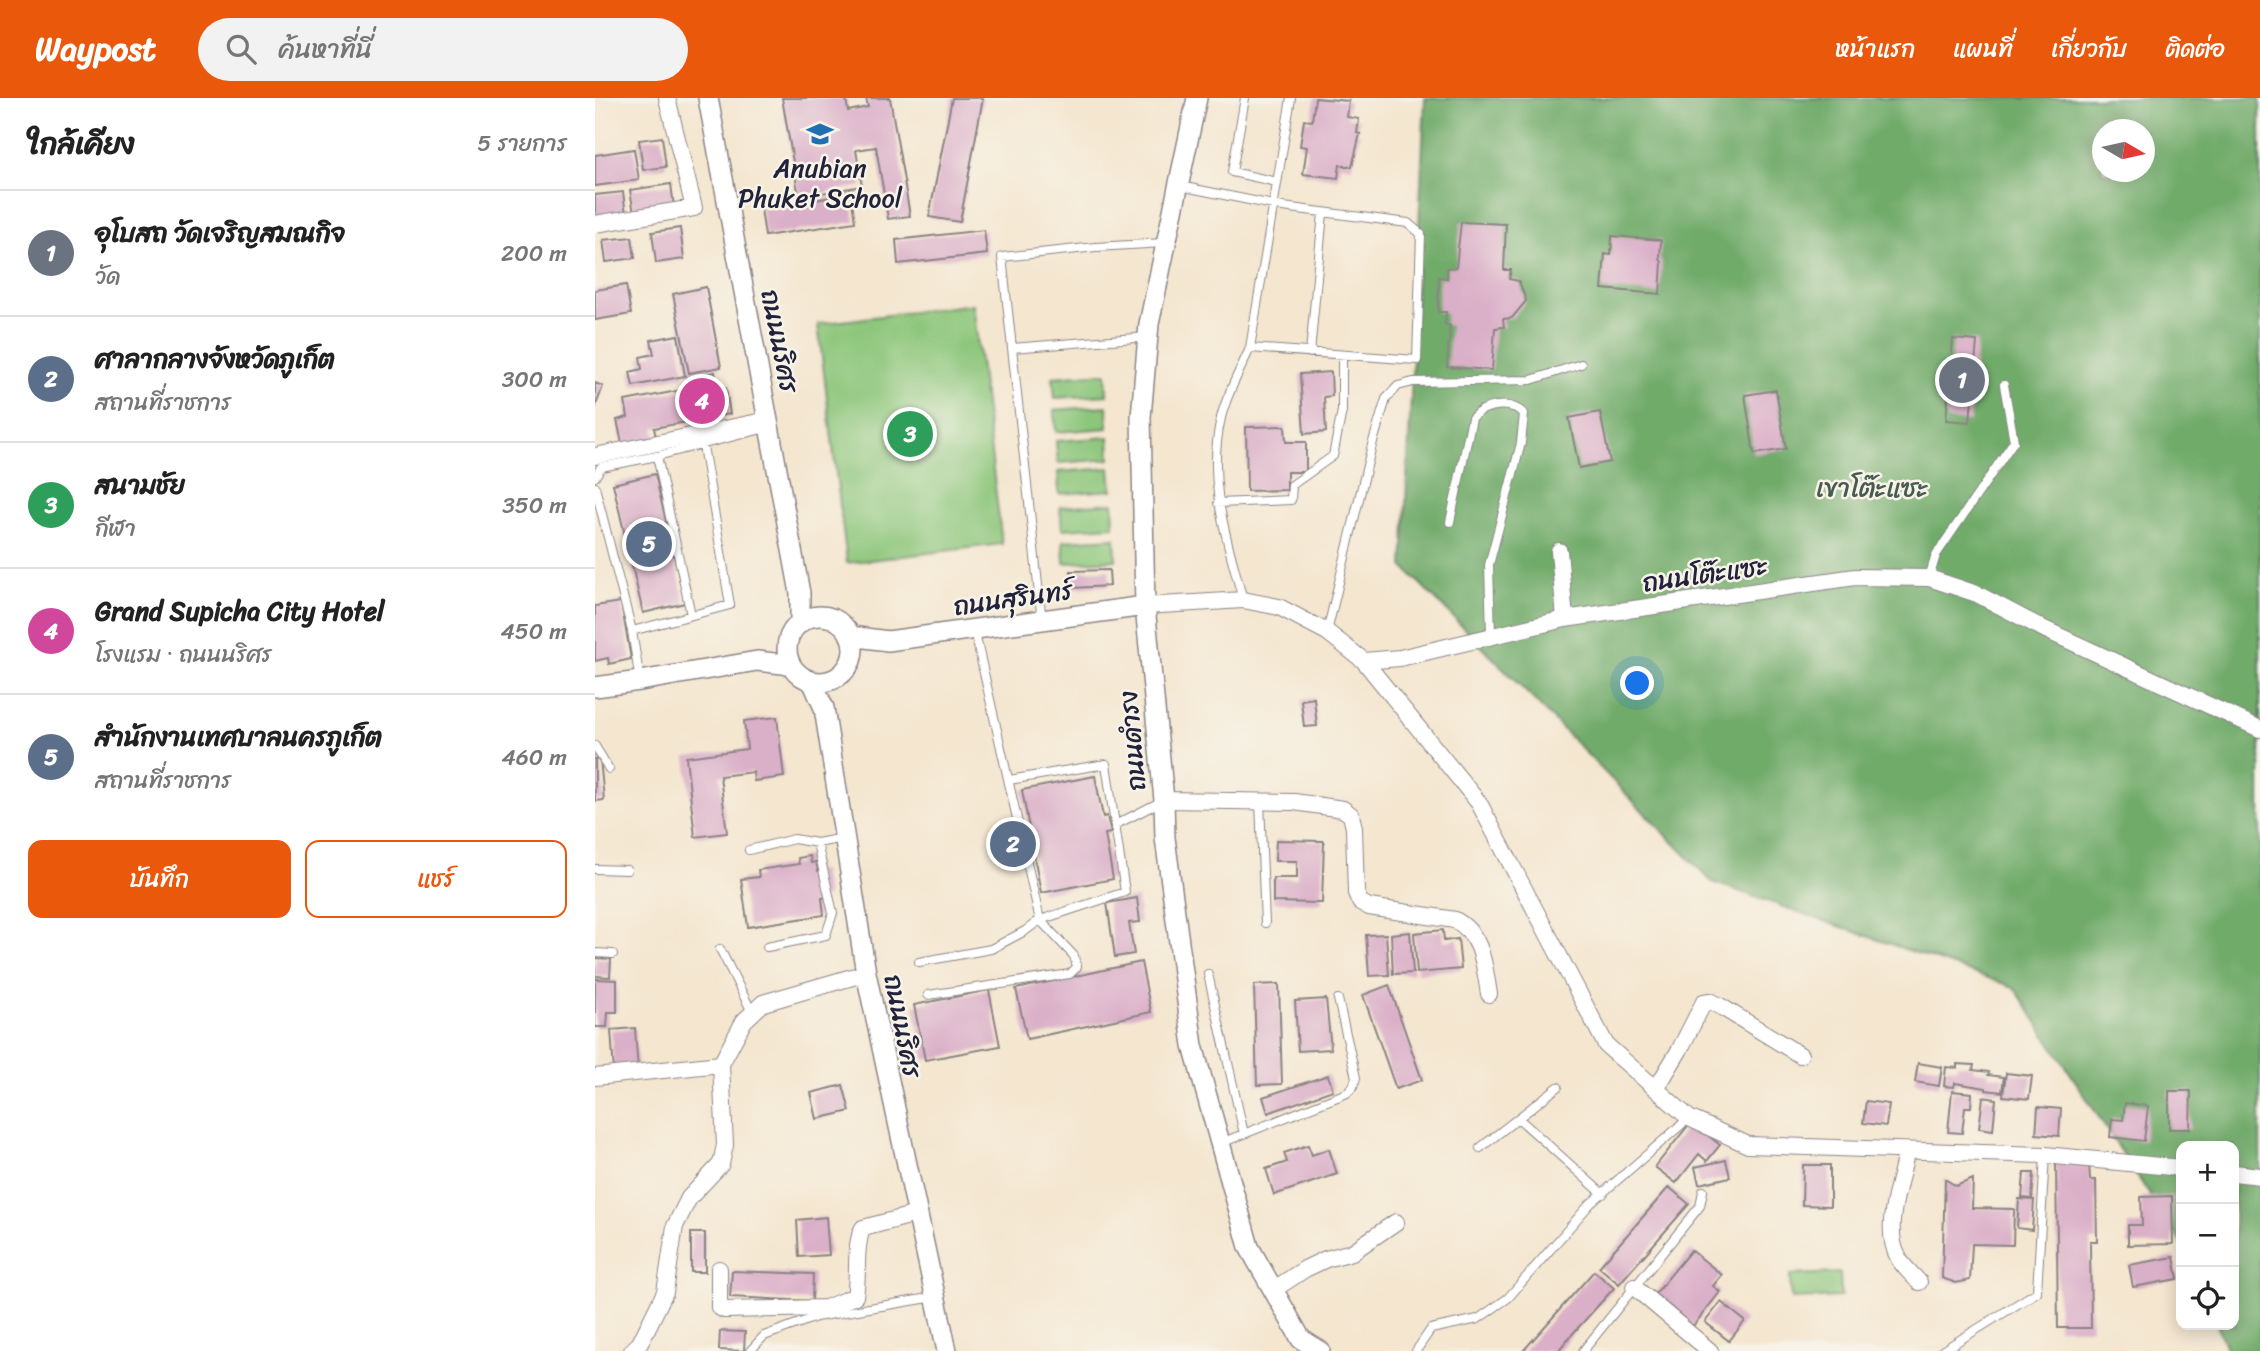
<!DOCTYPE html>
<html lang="th">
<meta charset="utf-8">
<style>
body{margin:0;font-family:Sriracha,"Playpen Sans Thai",sans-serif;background:#f2f2f2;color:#222}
.controls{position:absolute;right:21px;bottom:21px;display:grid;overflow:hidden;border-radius:14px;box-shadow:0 4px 18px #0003}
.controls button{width:63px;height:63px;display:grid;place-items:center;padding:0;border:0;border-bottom:2px solid #e0e0e0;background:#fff;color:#222;font:35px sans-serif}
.compass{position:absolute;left:1497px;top:21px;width:63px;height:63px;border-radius:50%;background:#fff;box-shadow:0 4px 18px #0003;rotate:99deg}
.you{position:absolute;left:1043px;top:586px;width:24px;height:24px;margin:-18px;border:5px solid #fff;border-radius:50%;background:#1a73e8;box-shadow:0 0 0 10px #1a73e833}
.badge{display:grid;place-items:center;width:46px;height:46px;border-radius:50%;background:#ea580c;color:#fff;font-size:23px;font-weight:700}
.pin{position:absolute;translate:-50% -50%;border:4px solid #fff;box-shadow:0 2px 7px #0006}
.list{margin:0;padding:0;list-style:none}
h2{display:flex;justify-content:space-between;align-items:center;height:91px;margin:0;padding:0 28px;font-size:30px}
h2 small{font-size:23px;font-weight:400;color:#767676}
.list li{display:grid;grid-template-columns:46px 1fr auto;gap:21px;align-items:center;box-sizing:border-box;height:126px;padding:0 28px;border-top:2px solid #e0e0e0}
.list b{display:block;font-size:26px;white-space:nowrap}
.list p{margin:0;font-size:23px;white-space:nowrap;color:#767676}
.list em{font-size:23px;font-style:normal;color:#767676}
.actions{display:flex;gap:14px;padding:21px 28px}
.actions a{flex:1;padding:16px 0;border:2px solid #ea580c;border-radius:14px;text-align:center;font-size:24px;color:#ea580c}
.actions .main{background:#ea580c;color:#fff}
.icon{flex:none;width:38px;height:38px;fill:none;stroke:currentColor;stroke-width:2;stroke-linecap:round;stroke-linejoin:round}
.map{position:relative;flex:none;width:1665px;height:1253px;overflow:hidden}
header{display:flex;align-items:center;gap:42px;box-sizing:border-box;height:98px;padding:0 35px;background:#ea580c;color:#fff}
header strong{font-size:33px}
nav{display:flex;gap:38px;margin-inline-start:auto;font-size:24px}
.search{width:490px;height:63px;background:#f2f2f2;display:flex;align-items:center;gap:18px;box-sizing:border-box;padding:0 24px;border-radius:38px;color:#767676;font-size:26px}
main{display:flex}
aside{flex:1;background:#fff}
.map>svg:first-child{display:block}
.green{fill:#8cc67a;stroke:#57745a;stroke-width:2}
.forest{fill:#71ab6a;stroke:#4a6652;stroke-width:2;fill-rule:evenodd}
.building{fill:#daafc8}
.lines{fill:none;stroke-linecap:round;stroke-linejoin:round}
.service-casing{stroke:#8b8485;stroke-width:10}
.minor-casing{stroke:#8b8485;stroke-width:18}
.tertiary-casing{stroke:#8b8485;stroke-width:22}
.service{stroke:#fff;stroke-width:8}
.minor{stroke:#fff;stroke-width:16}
.tertiary{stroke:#fff;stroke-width:19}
.labels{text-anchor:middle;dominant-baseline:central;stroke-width:5;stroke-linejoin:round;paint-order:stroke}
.poi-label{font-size:26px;fill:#22223b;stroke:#f7f3e8}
.street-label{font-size:26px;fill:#22223b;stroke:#f7f3e8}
.park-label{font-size:26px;fill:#475b51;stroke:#f7f3e8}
</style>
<header>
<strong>Waypost</strong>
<div class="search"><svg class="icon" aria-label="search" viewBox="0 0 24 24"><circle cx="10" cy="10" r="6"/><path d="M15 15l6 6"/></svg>ค้นหาที่นี่</div>
<nav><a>หน้าแรก</a><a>แผนที่</a><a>เกี่ยวกับ</a><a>ติดต่อ</a></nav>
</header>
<main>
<aside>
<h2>ใกล้เคียง<small>5 รายการ</small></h2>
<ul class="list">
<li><span class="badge" style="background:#6b7280">1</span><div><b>อุโบสถ วัดเจริญสมณกิจ</b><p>วัด</p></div><em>200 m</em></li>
<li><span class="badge" style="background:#5c6f8a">2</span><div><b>ศาลากลางจังหวัดภูเก็ต</b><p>สถานที่ราชการ</p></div><em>300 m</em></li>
<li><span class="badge" style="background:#2e9e5b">3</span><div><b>สนามชัย</b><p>กีฬา</p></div><em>350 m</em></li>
<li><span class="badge" style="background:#d1479c">4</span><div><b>Grand Supicha City Hotel</b><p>โรงแรม · ถนนนริศร</p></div><em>450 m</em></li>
<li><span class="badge" style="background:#5c6f8a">5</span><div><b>สำนักงานเทศบาลนครภูเก็ต</b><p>สถานที่ราชการ</p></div><em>460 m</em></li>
</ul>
<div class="actions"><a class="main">บันทึก</a><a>แชร์</a></div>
</aside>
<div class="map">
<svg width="1665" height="1253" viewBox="0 0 1665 1253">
<rect width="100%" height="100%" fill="#f7f3e8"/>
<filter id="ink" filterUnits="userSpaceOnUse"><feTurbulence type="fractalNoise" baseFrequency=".0143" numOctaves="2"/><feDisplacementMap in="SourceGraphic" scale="14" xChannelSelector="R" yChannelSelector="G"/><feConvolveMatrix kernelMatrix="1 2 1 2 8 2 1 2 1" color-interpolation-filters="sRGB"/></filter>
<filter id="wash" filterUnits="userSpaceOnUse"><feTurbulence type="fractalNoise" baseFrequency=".00686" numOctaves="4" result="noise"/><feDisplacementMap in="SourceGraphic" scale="28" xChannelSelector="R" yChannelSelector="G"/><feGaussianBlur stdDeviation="1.57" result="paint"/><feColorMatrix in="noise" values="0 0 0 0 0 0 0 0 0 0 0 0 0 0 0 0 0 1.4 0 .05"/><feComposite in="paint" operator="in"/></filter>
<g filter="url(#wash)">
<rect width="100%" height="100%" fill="#f4e6cf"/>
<path class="green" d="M378,206l29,240 -155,19 -29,-239z
M511,275l1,22 -52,3 -2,-21z
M512,308l1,22 -52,4 -2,-22z
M514,339l1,22 -52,4 -2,-22z
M515,370l2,22 -53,4 -1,-22z
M518,405l1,23 -52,3 -2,-22z
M520,440l1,22 -52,3 -1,-22z
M1245,1175l1,24 -50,2 -1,-24z"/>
<path class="forest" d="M830,0h835v1253h-33l-10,-26h17v-179h-53v97l-167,-256 -302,-105 -309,-316zM1507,32h42v42h-42z"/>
<g id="blocks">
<path class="building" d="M187,0h64l2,13 20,-4 -2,-9h24l20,118 -22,3 -12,-72 -20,3 6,36 -63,11z
M357,0h31l-23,124 -31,-5z
M720,0l34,3 -2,16 12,2 -2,14 3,1 -8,33 -12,-2 -2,13 -35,-4 4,-27 -7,-1 4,-26 8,1z
M67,39l4,30 -23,3 -4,-30z
M39,51l5,31 -44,6v-31z
M76,86l3,23 -40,6 -4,-23z
M28,94l3,23 -31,5v-25z
M256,96l4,28 -90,14 -4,-27z
M866,124l45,2 -2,46h7l-2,9 10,2 7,20 -14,17 -9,1 1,8 -9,1 -3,42 -45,-3 3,-41 -5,-2 1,-12h-8l1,-35 8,1v-10l9,-1z
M85,130l4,31 -28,4 -4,-31z
M389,132l3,24 -89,10 -2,-24z
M1017,138l49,4 -1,19 2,3 -2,32 -58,-5 3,-35 6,1z
M37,139l3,21 -29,4 -3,-22z
M31,187l5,29 -36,6v-30z
M111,189l15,80 -32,6 -16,-79z
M83,237l7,41 -52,10 -3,-14 12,-3 -2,-12 14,-3 -3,-14z
M1358,241l24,2 -7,81 -24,-2z
M120,274l3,17 8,-1 4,26 -76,14 3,14 -34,6 -6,-28 11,-3 -3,-16 78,-15 -3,-11z
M736,274l1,24 -8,1 2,35 -22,2 -4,-60z
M0,285l8,3 -8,22z
M1181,292l10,59 -32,5 -9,-59z
M1005,314l10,50 -31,6 -10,-50z
M690,328l1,16h20v30h-19v18l-40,1 -1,-64z
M60,376l30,129 -42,10 -30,-129z
M514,472l1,16 -38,2 -1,-17z
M26,504l10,57 -22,5 -1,-6 -13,3v-55z
M719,600l3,28 -13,1 -3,-27z
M182,619l7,60 -30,4 -1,-9 -33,4 7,57 -32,4 -9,-80 61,-8 -3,-28z
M5,660l4,42 -9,1v-42z
M500,678l8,41 4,-1 4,17 -6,1 8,45 -72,14 -19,-103z
M681,742l48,1 -2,62 -49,-1v-24h24v-17h-22z
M215,758l1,7 5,-1 2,9h4l5,26 -5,1 2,17 -76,12 -7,-48 18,-2 -1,-7 41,-6 -1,-6z
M542,800l3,24 -11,1 5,31 -19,3 -8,-54z
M848,832l1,11 14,-2 3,30 -44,4 -3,-40z
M815,834l3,41 -20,1 -2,-40z
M791,836l3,41 -20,1 -3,-41z
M0,860l16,1 -1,18 -15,-1z
M546,864l10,50 -124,27 -11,-50z
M0,881l22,1v32h-9l-1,15h-12z
M684,886l3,100 -25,1 -3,-100z
M794,887l33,95 -26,9 -33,-94z
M394,892l11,56 -75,14 -11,-55z
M731,901l5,50 -33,2 -3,-50z
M40,930l3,43 -24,2 -3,-43z
M1323,965l24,4 -3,19 -24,-4z
M1362,966l17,1 -1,5 16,2 -1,3 16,2 -2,15 -16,-2v-2l-31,-5 -1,4 -10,-1 2,-19 11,1z
M1411,975l26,3 -3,23 -26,-3z
M733,977l5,15 -65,23 -5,-16z
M248,987l7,26 -33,8 -6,-26z
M1357,993l20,2 -1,14h-6l-3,26 -14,-1z
M1574,993h22l-1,38h-21z
M1388,999l13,2 -3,31 -14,-2z
M1271,1003l23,3 -3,22 -23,-3z
M1530,1005l23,3 -4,35 -34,-4 2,-18 11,1z
M1443,1009l23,2 -2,27 -23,-2z
M1096,1024l29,23 -13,16 -8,-7 -23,29 -21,-16z
M713,1047l4,10 17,-6 8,25 -63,21 -8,-26 21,-7 -3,-9z
M1131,1062l4,17 -31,7 -4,-17z
M1494,1064l1,18h6l1,61h-7l1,87h-33l-2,-165z
M1208,1067h27v41l-28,-1z
M1429,1075h10l-2,26 -10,-1z
M1350,1081l11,7 17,-7 -1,29 42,1 -1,36 -41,-1 -2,36 -14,3 -14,-5z
M1074,1089l20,17 -70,80 -20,-17z
M1577,1098l1,48 -45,1v-20h14l-1,-28z
M1424,1101l15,1 -2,30 -15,-2z
M231,1119l3,38 -30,2 -2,-37z
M96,1135h14v39h-14z
M1096,1152l31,25 -9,11 7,6 -27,34 -38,-32z
M1579,1159l4,22 -45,8 -4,-22z
M137,1173l81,3 -1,27 -82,-4z
M999,1173l20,17 -47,52 -9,11h-35z
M1126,1204l24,19 -16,20 -24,-19z
M125,1233l25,1 -1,19 -25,-1z"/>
</g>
</g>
<g filter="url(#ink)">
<use href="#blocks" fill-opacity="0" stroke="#8b8485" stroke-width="2"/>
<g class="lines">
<g class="service-casing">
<path id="service" d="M650,0l-13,74 45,10
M585,88l103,21 125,16 13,11 -4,126 -167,-12c-10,23 -24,47 -29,70 -15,63 6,121 22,182
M417,250l136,-11
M655,250l41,-250
M715,255l13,-140
M62,358l113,-29
M0,379l6,-10 56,-11 34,159
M0,389l37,144 8,50
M623,405l73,-3 1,-15 41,-29 9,-45v-56
M855,424l22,-104c11,-13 39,-18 52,-4l-3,29 -32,122 2,71
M1334,480l7,-23 78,-114 -10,-56
M447,523l-40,-364 94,-10 68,-4
M37,533l98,-26 -27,-159
M732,534l45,-187 14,-46 12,-13 15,-4 118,-2 50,-16
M0,648l14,23
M665,704l5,121
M520,727l49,-25
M154,752l45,-11 23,4 27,-5
M0,771l32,1
M172,849l59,-12 7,-22 -16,-70
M125,851l32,63
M0,855l18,1
M324,864l72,-13 34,-18 15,-11 85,-28 -19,-128 -97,16
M613,876l36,160
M333,897l142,-21 7,-7 -3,-11 -34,-36 -66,-291
M923,1020l85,76
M626,1045l126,-50 6,-6 3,-9 -18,-79
M885,1050l78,-61
M155,1253l14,-15 52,-19 119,-20
M821,1253l15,-22 47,-10 30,-21 82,-94 99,-86
M988,1253l117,-145 3,-15
M1347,1253l95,-59 8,-137"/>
</g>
<g class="minor-casing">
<path id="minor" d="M0,126l99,-16 -27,-110
M0,358l173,-36
M964,453l6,68
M550,508l98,-6 36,7 48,25 37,29 115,142 127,242 83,73 59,27 297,10 136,13
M769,563l36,-3 165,-39 290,-42 74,1 48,16 69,36 214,99
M569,702l130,2 49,7 8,6 3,13 2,65 4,9 9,5 86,13c28,15 29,45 34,74
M0,979l126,-13
M1061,991l24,-40 24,-47 6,-1 10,5 80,49
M1311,1054c-5,32 -24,74 -8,105 4,9 14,17 21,25
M1639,1075l26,3
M124,1171v38l5,3 102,-2 29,-12c4,-20 -1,-52 8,-68l54,-14
M1039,1189l76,64
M678,1192l32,-21 21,-10 26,-7 44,-30
M37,1253l8,-8 25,-51 10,-66 14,-28 32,-34 4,-19 -4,-81 23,-43 19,-18 103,-30"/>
</g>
<g class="tertiary-casing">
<path id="tertiary" d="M113,0l92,495v29
M602,0l-48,226 -8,93 4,189 19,194 1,38 28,208 56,201 52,92 19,12
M192 551a33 33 0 1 1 66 0a33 33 0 1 1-66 0Z
M255,538l38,5 257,-35
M217,583l12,27 42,265 81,378
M0,589l45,-6 117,-20 34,4"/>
</g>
<use href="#service" class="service"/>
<use href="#minor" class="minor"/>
<use href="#tertiary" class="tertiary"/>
</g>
</g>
<defs>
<g id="school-bare" transform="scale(2.1)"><path d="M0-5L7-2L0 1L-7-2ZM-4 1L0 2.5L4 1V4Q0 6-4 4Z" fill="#1f6fb2" stroke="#f7f3e8" stroke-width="2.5" paint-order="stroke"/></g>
</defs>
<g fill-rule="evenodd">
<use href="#school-bare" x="225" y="36"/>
</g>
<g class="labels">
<g class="poi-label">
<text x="225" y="70">Anubian<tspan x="225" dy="30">Phuket School</tspan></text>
</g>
<g class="street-label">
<text transform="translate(185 243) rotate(79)">ถนนนริศร</text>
<text transform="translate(1110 476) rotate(-8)">ถนนโต๊ะแซะ</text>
<text transform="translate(418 500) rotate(-8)">ถนนสุรินทร์</text>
<text transform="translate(537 643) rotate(-95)">ถนนดำรง</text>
<text transform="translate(308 928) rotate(79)">ถนนนริศร</text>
</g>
<g class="park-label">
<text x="1277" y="390">เขาโต๊ะแซะ</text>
</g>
</g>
</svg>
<div class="controls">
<button>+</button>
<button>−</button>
<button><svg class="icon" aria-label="locate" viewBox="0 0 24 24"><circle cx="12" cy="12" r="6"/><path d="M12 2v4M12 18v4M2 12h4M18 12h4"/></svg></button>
</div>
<svg class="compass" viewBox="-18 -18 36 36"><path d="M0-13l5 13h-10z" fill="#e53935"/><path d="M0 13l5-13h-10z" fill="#767676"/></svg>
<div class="you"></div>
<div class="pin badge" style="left:1367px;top:282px;background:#6b7280">1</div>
<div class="pin badge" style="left:418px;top:746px;background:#5c6f8a">2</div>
<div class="pin badge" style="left:315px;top:336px;background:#2e9e5b">3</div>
<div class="pin badge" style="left:107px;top:303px;background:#d1479c">4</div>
<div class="pin badge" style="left:54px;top:446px;background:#5c6f8a">5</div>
</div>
</main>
